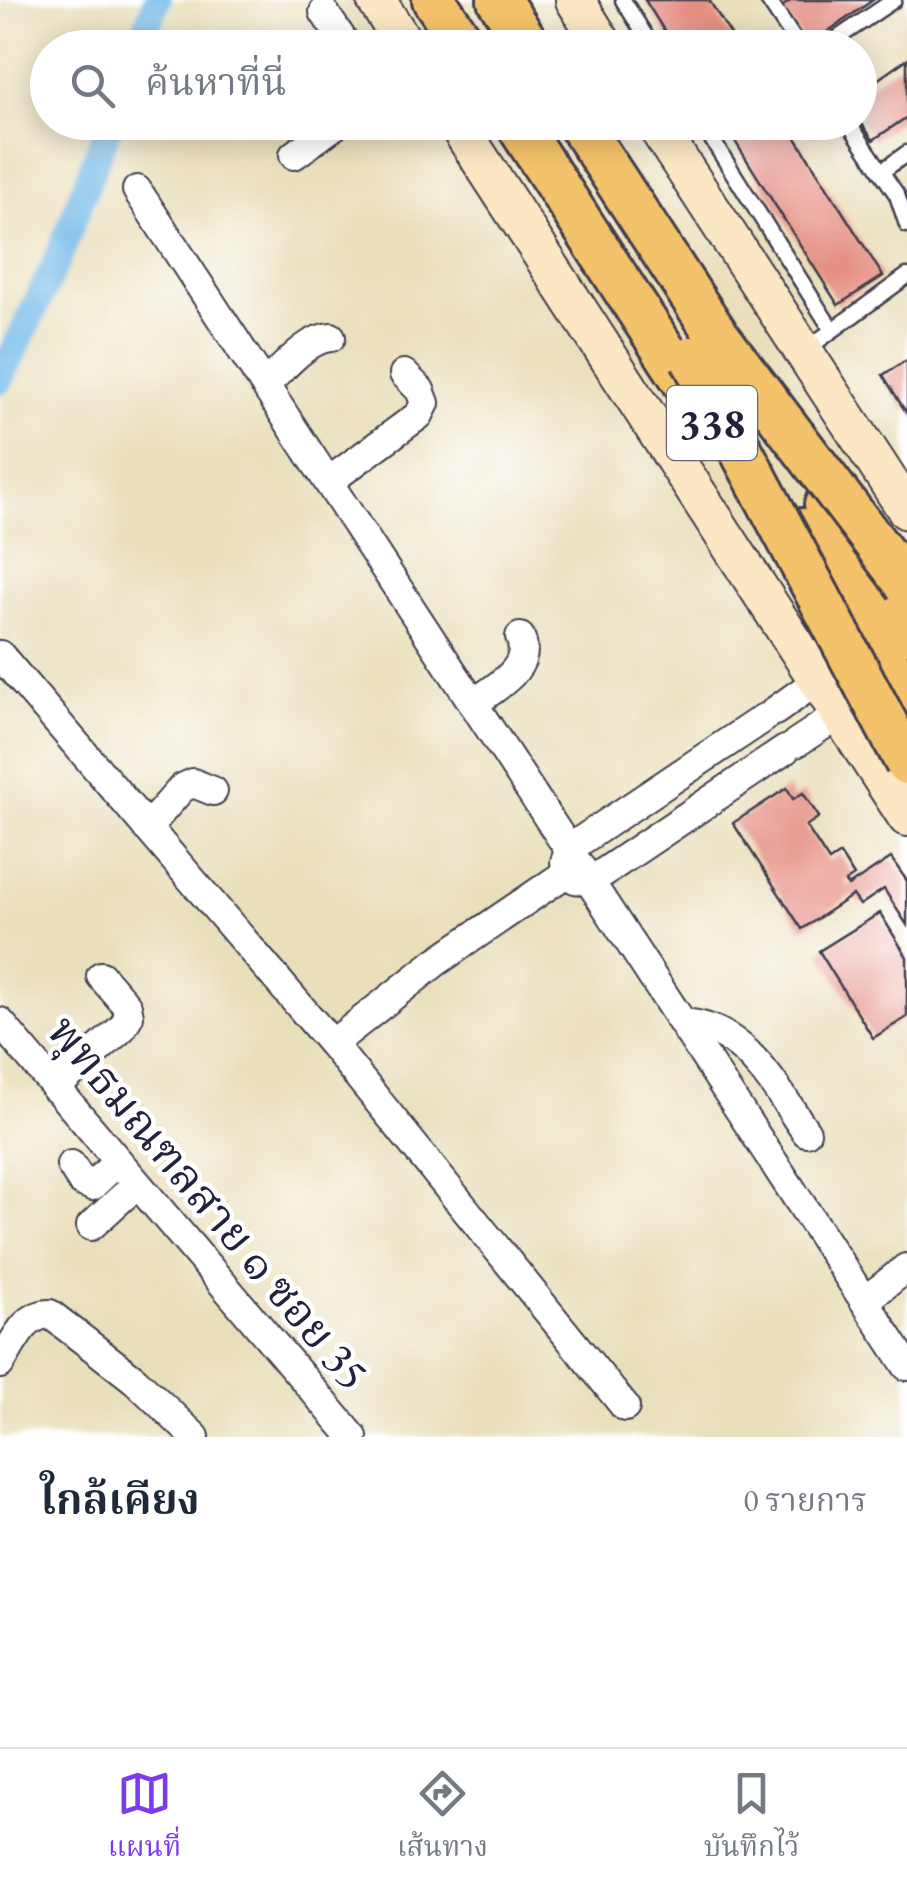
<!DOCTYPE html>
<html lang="th">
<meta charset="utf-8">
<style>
body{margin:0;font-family:"EB Garamond","Noto Serif Thai",serif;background:#f2f2f3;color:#1f2937}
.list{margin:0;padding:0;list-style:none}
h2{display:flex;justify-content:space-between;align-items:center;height:130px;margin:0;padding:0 40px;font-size:42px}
h2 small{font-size:32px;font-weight:400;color:#747a83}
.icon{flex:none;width:55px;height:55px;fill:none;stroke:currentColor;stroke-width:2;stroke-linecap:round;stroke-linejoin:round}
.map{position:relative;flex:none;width:907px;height:1437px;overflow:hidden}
.search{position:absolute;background:#fff;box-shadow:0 5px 25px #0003;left:30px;right:30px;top:30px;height:110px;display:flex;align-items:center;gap:25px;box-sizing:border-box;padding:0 35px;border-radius:55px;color:#747a83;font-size:38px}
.sheet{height:310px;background:#fff}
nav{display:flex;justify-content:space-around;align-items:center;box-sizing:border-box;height:140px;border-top:2px solid #e0e1e3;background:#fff;font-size:28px;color:#747a83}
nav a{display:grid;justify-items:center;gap:5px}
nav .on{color:#7c3aed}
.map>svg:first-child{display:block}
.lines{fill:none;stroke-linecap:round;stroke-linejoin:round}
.canal{stroke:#70b8e8;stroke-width:28}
.building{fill:#e69084}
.lane-casing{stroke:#403e4e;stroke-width:19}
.street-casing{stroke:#403e4e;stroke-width:32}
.secondary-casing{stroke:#403e4e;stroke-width:42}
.primary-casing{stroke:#403e4e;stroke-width:48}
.lane{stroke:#fff;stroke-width:14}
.street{stroke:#fff;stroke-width:28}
.secondary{stroke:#fbe7c3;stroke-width:38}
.primary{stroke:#f4c26a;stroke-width:42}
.primary-bridge-casing{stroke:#403e4e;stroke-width:48;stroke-linecap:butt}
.primary-bridge{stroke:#f4c26a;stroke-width:42}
.labels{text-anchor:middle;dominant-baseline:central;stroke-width:9;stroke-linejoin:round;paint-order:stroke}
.shield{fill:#fff;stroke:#646476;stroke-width:2.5}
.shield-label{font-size:42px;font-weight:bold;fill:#22223b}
.street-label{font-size:45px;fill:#22223b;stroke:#fff}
</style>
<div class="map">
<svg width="907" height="1437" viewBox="0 0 907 1437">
<rect width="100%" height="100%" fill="#fff"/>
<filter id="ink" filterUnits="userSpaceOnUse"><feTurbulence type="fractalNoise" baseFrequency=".01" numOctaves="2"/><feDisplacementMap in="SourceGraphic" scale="20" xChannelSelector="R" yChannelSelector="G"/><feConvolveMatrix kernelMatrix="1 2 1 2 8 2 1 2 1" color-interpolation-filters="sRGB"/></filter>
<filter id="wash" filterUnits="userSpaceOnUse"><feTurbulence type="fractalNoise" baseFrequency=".0048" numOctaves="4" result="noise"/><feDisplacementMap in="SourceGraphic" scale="40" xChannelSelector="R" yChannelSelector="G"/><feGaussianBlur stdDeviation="2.25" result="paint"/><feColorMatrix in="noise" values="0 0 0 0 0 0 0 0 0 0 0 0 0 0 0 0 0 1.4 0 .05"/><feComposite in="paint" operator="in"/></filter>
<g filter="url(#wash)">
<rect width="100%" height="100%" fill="#eadfbb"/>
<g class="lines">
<path class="canal" d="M139,48l18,-48
M0,380l57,-119 53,-139"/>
</g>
<g id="blocks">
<path class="building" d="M645,0h64l30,48h-64z
M792,0h81l-66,46 -27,-38z
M907,59v58l-34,23 -13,-19v-29z
M723,122h63l97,154 -45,29z
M907,360v54l-24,-39z
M787,788l6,11 10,-6 16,24 -13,9 23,35 11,-7 14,22 -9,6 3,4 43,-28 16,23v44l-23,-36 -24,16 -7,-10 -51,34 -69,-106z
M880,913l27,44v60l-34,21 -54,-87z"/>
</g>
</g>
<g filter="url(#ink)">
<use href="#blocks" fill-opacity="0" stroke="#403e4e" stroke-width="2.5"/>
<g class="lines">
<g class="lane-casing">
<path id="lane" d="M623,0l30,48
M768,0l32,48
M823,48l71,-48
M701,122l131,208
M848,122l49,73 10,30
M881,172l26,-19
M804,351l103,-75"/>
</g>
<g class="street-casing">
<path id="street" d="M324,12l24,36
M294,155l45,-33
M137,190l770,1176
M265,385c17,-15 42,-47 66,-48
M328,482l91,-67 6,-12 -5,-13 -16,-16
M0,655l332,389 293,363
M473,704c22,-17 61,-36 47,-67
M775,711l43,-31
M796,743l44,-29
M147,828l35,-40 11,-5 20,8
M565,862l5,-14 194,-130
M575,879l16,2 194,-131
M0,1022l353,415
M683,1023c62,4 91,63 123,109
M332,1044l104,-82 123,-84
M55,1088l67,-60 7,-12 -2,-10 -26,-30
M71,1165l11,17 10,4 25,-24
M91,1226l45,-41
M865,1301l41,-33
M0,1364c13,-20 24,-50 50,-50l85,66 60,57"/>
</g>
<g class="secondary-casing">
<path id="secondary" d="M376,0l31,48
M575,0l30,48
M456,122l451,695
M654,122l253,388"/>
</g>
<g class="primary-casing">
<path id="primary" d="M434,0l32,48
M499,0l31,48
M516,122l186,287
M578,122l161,247
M826,505l81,128
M802,530l105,164"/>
</g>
<use href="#lane" class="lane"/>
<use href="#street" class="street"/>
<use href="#secondary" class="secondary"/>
<use href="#primary" class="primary"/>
<g class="primary-bridge-casing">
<path id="primary-bridge" d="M720,339l187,246
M692,358l215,405"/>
</g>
<use href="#primary-bridge" class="primary-bridge"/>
</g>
</g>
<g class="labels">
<rect class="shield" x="667" y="386" width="90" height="74" rx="8"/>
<g class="shield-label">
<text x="712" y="423">338</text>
</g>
<g class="street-label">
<text transform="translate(209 1202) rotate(50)">พุทธมณฑลสาย ๑ ซอย 35</text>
</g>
</g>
</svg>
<div class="search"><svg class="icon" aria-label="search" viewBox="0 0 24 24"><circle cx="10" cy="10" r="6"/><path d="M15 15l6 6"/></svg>ค้นหาที่นี่</div>
</div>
<section class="sheet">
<h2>ใกล้เคียง<small>0 รายการ</small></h2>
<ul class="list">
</ul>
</section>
<nav>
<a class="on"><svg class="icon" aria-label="map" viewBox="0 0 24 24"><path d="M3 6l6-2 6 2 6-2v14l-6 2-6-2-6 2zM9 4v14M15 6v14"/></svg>แผนที่</a>
<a><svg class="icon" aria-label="directions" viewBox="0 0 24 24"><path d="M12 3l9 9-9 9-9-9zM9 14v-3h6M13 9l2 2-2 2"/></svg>เส้นทาง</a>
<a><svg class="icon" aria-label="saved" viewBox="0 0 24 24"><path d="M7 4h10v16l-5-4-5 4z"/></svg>บันทึกไว้</a>
</nav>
